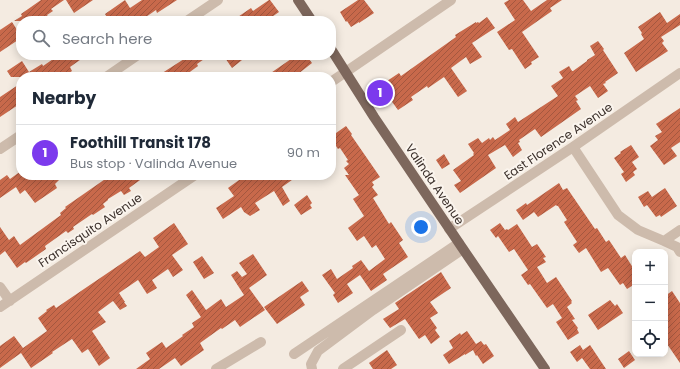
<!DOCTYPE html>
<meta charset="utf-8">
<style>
body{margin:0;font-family:Poppins,sans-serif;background:#f2f2f3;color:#1f2937}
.controls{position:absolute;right:12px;bottom:12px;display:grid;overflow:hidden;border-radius:8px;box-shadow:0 2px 10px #0003}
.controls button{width:36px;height:36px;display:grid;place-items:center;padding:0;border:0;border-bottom:1px solid #e0e1e3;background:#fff;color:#1f2937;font:20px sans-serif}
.you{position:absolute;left:421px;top:227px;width:14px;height:14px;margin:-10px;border:3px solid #fff;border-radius:50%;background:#1a73e8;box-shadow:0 0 0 6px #1a73e833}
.badge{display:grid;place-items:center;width:26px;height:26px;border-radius:50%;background:#7c3aed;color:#fff;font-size:13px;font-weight:700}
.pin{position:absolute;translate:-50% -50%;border:2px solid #fff;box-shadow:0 1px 4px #0006}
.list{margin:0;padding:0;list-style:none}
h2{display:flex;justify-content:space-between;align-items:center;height:52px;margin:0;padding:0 16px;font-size:17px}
h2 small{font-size:13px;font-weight:400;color:#747a83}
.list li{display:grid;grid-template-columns:26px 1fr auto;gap:12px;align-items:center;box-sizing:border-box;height:56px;padding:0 16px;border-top:1px solid #e0e1e3}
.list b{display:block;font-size:15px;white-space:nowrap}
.list p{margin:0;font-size:13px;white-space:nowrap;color:#747a83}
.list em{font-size:13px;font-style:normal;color:#747a83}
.icon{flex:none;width:22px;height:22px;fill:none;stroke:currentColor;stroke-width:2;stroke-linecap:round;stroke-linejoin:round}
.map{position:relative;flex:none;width:680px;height:369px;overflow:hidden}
.search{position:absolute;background:#fff;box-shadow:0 2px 10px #0003;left:16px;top:16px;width:320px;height:44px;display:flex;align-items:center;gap:10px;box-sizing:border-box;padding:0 14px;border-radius:16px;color:#747a83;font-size:15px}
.panel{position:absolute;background:#fff;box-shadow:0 2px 10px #0003;left:16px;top:72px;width:320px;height:108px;border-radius:16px}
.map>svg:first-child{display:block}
.building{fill:url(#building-hatch)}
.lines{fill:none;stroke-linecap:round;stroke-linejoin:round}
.minor{stroke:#cdbbac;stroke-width:10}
.major{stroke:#7d675c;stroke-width:10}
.labels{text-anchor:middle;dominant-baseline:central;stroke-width:4;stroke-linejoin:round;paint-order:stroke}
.street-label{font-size:12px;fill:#3b302b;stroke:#fbf5ee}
</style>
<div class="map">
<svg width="680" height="369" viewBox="0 0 680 369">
<defs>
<pattern id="building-hatch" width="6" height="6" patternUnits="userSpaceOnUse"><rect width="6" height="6" fill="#c8694b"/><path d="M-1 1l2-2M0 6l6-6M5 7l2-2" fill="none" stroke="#a4573f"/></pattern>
</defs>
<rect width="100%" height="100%" fill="#f4ebe1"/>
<path class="building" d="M41,0h23l-13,9 2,2 -6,4 4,6h-37l8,-5 -1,-2z
M66,0h27l-19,13z
M125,0l5,8 12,-8h35l-20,13 -1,-3 -16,11h-31l-4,-7z
M269,0h1l9,12 -13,9h-34l19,-13 2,3z
M358,0h6l10,13 -15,10v-1l-8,5 -4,-6 -1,1 -6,-10z
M509,0h14l8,11 16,-11h15l-12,8 2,3 -30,21 17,25 -8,5 1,2 -7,5 -13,-20 -3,1 -12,-18 18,-12 -11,-17z
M660,12l7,11 13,-9v11l-19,12 3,4 -2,2 6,8 -32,21 -12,-19 20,-14 -3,-5 1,-1 -4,-6z
M487,17l8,11 -23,15 10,14 -12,7 -4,-7 -15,11 16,23 -9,6 -14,-20 -16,11 -1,-2 -16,11 2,3 -15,10 -8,-11 3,-3 -9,-13 15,-10 2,3 55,-39 -1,-2 21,-13v1l2,-1 1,1z
M12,22l9,14v2l-21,14v-22z
M598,41l6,8 -1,1 15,23 -13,9 1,1 -3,1 5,7 -10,7 -8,-12 -15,10 3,4 -2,1 5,8 -40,28 -6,-8 -16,11 1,2 -2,1 4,7 -9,7 -8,-12 -17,10 8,13 -36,25 -6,-8 7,-4 -8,-11 21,-15 -1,-1 1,-1 -6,-9 10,-6 4,5 7,-5 1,2 3,-3 2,3 15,-10 -4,-6 9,-7 3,5 40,-26 -7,-10 12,-8 -4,-6 10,-6 3,5h1l14,-10v-1l8,-5 -5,-9z
M59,55h28l-17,12 2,4 -9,6h-52l-4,-6 15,-10 7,11 13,-8 1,2z
M181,55h29l-13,9 1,2 -15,11h-27l28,-18z
M223,55h16l3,5 -10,8z
M288,55h18l6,8 -14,11 2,3h-35l26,-18z
M21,83v20l-21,14v-20z
M680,108v34l-9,6 6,8 -13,9 -14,-19 8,-6 -3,-4 7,-4 -6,-8z
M331,125l5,8 10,-7 6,8 -1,1 29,42 -8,5 2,3 -2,2 6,8 -5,3 16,26 2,-2 12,18 -4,3 9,14 -25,17 4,6 -16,11 -11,-16 -13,9 6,9 -15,10 -5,-8 2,-2 -13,-18 9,-6 6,10 16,-11 -1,-2 9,-6 8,11 16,-12 -9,-14 -4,3 -8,-12 -7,5 -9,-13 16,-12 -11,-17 6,-4 -14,-20h4l-5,-7 5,-4 -3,-3 2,-1 -8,-12 -2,1 -2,-3 -5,4z
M631,145l8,12 -7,5 5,7 -4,3 2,3 -9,7 -5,-8 3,-2 -10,-14 7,-5 -1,-1z
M444,154l6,10 -8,5 -6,-9z
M21,171v4h35l3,5 -4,4 2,4 -22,15 -10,-13 -5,4 -4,-7 -16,11v-18l7,-5 3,4z
M111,175h36l-18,13 2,3 -7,4 -3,-4 -13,8v1l-5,4 2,3 -12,8 -1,-1 -19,13 1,2 -6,4 -2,-2 -21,15 1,3 -20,14 -1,-1 -8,6 -12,-17 -5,4v-28l9,13 5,-4 6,9 41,-30 -1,-2 6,-5 -1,-1z
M246,175h53l-17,12 8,14 -7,5 -9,-15 -19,12 5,7 -10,6 -6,-4 -3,-5 -18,12 -7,-11 18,-12 -6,-8z
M559,183l4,7 4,-2 28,41 2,-1 9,14 3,-2 12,18 4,-3 10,16v13l-8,5 -4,-6 -3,2 -12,-17 -7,4 -15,-24 -7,5 -6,-8 4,-3 -13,-20 3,-2 -9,-14h-1l-1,-1 -18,12 -4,-5 -11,8 -7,-10 10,-7 1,2z
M665,188l12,18 -16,11 -1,-2 -4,2 -9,-12 -3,2 -6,-10 10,-6 4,6z
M307,195l5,8 -2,2 2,3 -11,7 -7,-10z
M174,223l14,21 -16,11 11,15 -10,7 -5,-8 -16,11 5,8 -10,6 -9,-14 -19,13 6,9h-1l3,4 -7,4 -7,-9 -15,11 8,10 -14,9 18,27 -11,8 -11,-17 -6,4 -10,-14 -20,13 1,1 -22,15 -10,-15 -21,15v-22l14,-10 9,12 24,-17 -9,-13 9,-7 -1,-1 8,-5 2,3 84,-57 5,6 14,-10 -6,-9z
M500,223l5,7 2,-1 1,1 9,-6 15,23 5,-3 9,13 -3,1 3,4 -9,5 10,16 9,-6 16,24 -1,1 1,1 -5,4 8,12 -3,1 6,8 -1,1 2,4 -11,7 -12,-18 6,-4 -9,-14 -6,4 -17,-24 -2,1 -7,-10 7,-5 -14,-21 -5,3 -11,-16 -2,2 -6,-8z
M253,254l14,21 -18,13 16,22 -25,17 -5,-7 -13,9 -1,-1 -21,15 4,7 -23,16 -6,-8 -16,11h-23l14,-10 -4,-6 16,-11 4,6 17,-12 -1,-1 12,-8 -2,-4 9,-6 -15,-22 6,-5 14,20 15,-11 5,8 18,-12 -13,-20 6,-4 5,6 5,-3 -8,-11z
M202,256l12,17 -10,6 -11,-17z
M441,272l10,16 -21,14 8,11 -8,5 7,10 -2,2 5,7 -9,7 -6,-9 -6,4 -14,-20 -15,9 -7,-9 16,-10 -4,-6z
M302,281l7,10 -9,6 5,8 -28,19 -13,-17z
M672,291l8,12v60l-15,-22v-45z
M610,300l5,6 2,-2 6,9 -25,17 -10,-15z
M467,331l9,13 5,-3 3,4 2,-1 8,12 -11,8 -6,-9 -1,1 -3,-6 -8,5v-1l-16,10 -6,-9 10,-7 -4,-7 11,-8 1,2z
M580,345l3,5 7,-5 16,24h-16l-8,-11 -5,4 -7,-10z
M387,350l10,15 -6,4h-18l-4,-6z
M629,351l6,9 -11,8 -6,-9z"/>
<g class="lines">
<path class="minor" d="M187,21l31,-21
M106,77l32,-22
M331,82l120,-82
M573,147l45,68 20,15 26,11 13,6 3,5
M0,149l21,-14
M449,229l124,-82 107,-74
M664,241l16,-11
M0,287l10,14
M0,307l195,-132
M294,354l165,-111
M216,369l45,-27
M312,369l-1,-5 7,-13 55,-41 90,-61
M343,369l58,-39"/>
<path class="major" d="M298,0l14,21
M331,49l43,68 89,132 82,120"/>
</g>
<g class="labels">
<g class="street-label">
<text transform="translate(558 141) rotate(-34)">East Florence Avenue</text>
<text transform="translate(435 184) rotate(56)">Valinda Avenue</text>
<text transform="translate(90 230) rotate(-34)">Francisquito Avenue</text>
</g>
</g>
</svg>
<div class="controls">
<button>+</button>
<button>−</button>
<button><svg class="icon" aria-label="locate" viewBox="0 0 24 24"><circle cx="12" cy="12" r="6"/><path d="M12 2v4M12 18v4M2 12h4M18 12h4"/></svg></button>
</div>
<div class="you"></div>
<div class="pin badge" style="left:380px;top:93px">1</div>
<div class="search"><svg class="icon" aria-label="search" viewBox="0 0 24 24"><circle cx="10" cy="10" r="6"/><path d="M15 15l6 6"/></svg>Search here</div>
<section class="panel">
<h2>Nearby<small></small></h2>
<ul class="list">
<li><span class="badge">1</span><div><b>Foothill Transit 178</b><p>Bus stop · Valinda Avenue</p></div><em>90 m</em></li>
</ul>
</section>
</div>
